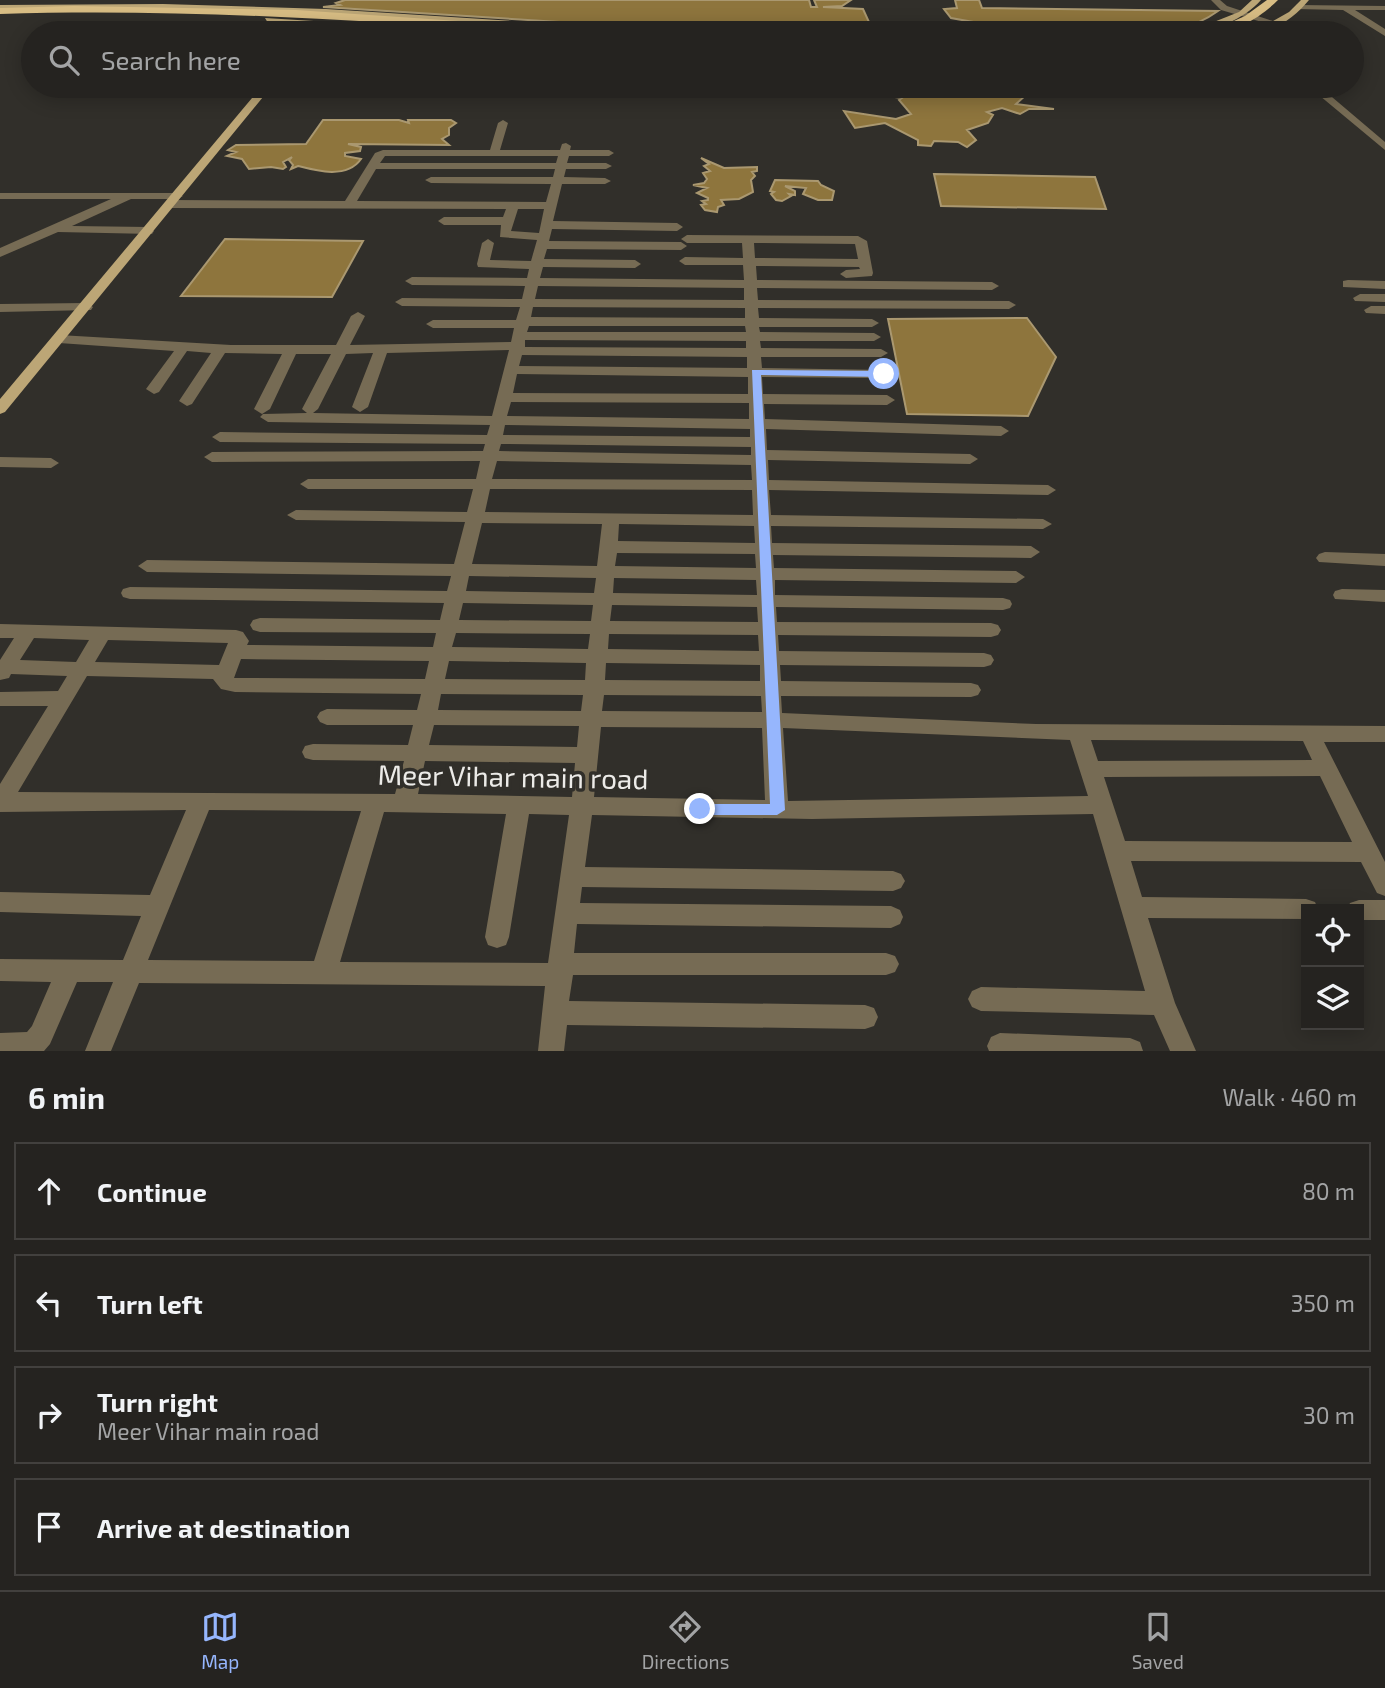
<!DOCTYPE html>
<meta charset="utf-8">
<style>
body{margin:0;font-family:"Exo 2",sans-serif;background:#312f2d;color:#f1f3f6}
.controls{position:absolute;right:21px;bottom:21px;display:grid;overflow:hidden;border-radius:0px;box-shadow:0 4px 18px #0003}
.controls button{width:63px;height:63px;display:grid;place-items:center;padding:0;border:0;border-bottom:2px solid #42403e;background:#252320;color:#f1f3f6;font:35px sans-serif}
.stop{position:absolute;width:21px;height:21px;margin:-16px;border:5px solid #96b6fd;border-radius:50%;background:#fff}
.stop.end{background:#96b6fd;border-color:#fff;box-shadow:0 2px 7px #0008}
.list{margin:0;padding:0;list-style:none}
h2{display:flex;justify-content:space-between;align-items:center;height:91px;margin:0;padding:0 28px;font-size:30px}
h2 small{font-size:23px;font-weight:400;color:#a3a4a5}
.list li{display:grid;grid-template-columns:46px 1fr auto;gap:21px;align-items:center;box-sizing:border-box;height:98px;margin:0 14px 14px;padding:0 14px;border:2px solid #42403e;border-radius:0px}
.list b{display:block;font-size:26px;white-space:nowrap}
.list p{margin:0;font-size:23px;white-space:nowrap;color:#a3a4a5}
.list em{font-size:23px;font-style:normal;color:#a3a4a5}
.icon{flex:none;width:38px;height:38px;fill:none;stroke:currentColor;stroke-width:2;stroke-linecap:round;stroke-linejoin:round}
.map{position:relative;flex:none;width:1385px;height:1051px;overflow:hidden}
.search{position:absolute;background:#252320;box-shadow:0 4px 18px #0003;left:21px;right:21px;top:21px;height:77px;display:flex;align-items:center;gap:18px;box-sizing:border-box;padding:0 24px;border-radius:38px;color:#a3a4a5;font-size:26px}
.sheet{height:539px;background:#252320}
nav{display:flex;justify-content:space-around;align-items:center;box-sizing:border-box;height:98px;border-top:2px solid #42403e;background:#252320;font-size:19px;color:#a3a4a5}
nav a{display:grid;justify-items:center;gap:4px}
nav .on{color:#96b6fd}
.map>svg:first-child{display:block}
.water{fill:#8e753d;stroke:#aa9870;stroke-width:2}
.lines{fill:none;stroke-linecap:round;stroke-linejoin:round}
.minor{fill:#766b54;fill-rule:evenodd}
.major{fill:#bca676;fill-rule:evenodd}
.highway{fill:#d8bd84;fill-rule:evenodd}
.route{fill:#96b6fd}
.labels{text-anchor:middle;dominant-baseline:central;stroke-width:7;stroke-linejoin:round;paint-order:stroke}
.near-street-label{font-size:28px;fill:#ecebe8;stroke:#312f2a}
</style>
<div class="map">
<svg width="1385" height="1051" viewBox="0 0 1385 1051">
<rect width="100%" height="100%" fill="#312f2a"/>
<path class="water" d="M345,0h464l2,7h6l-3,-7h37l-9,6 -19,1 40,2 11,24h-140l-411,-26 17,-2 -4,-2z
M955,0h24l3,8 236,3c-25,18 -52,22 -83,22l-9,-9 -124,1v8h-24l-5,-11 -22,-4 -7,-9 13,-1z
M816,86h215l5,4 -9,4 -11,10 38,5h-25l-9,5 -18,-6 -15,4 6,3 -5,8 -21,7 9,10 -9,7 -9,-5 -24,-1 -3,5 -13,-1v-5l-33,-17 -30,5 -11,-17 52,8 15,-5 -12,-14 3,-2z
M323,120h76l10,3 -1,-3h43l5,3 -7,5v7l-7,4 7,6 -101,-1 13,3 -1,4 -15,2v3l16,3c-14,20 -44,12 -63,7l-7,3 2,-4 -4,-5 3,-3 -9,5 3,5 -3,2 -12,-2 -22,2 -7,-10 -15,-3 9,-4 -8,-2 8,-5 70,-1z
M701,158l23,10 33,-1v4l-5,1 3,4 -4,4 2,12 -14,7 -18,1 3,5 -6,2 -1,5 -12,-2 -4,-5 5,-1 -4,-3 6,-1v-2l-11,-5 10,-5 -14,-3 11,-2 3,-4 -4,-6 7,-2 -6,-5 5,-2z
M934,174l161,3 11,32 -165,-3z
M775,180l43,1 3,4 13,6 -2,9h-14l-15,-6 3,-6 -21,-2 10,5v4l-6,-1 2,2 -9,5 -6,-1 -5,-6 3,-2 -4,-1z
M225,239l138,2 -31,56 -151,-1z
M1027,318l29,39 -28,59 -121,-2 -19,-95z"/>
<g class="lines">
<path class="minor" d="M1211,0h9l7,6 52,17 -4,3 -54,-16z
M1298,5l87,1v4h-30l30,19v7l-42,-26 -48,-1z
M1308,86h11l66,56v8z
M503,120l5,3 -8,27h60l2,-6 4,-1 5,3 -1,4h39l5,3 -5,3h-40l-2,7h39l6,3 -6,3h-40l-2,8 41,1 6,3 -6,3h-43l-9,37 124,2 6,4 -6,4 -125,-2 -3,12 132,1 6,4 -6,4 -134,-1 -3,10 91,1 6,4 -6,4 -92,-1 -3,11 204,2 -1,-15h-58l-6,-4 6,-4 58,1 -1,-15h-55l-6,-4 6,-4 171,1 9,5 6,32 -1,3 -26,2 -6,-4 6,-4 14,-1 -1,-2 -103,-1 1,14 235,2 7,4 -7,4 -235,-2 1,12 251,1 7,4 -7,4 -251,-1 1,10 113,1 7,4 -7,4h-113l1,5 114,1 7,4 -7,4h-114l1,7 120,1 7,4 -7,4h-120l1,11 122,2 7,4 -7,4 -122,-1 1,17 124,1 8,5 -8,5 -123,-1 1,15 236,7 8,5 -8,5 -235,-7 1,21 203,4 8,5 -8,5 -202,-4 1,20 279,5 8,5 -8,5 -279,-5 2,25 272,4 9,5 -9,5 -272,-3 1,17 259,3 9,6 -9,6 -258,-3 1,13 242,3 9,6 -9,6 -241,-3v15l228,3 7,2 2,4 -2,4 -7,2 -227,-3 1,15 214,1 7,2 3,5 -3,5 -7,2 -213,-2 1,16 205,2 7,2 3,5 -3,5 -7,2 -204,-2 1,16 190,2 7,2 3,5 -3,5 -7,2 -190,-1 1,17 254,11 349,2v16h-61l61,120v34l-8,-3 -16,-31 -230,-1 11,36 164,2 9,3 3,7h-12v10l-158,-1 27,85 21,48h-26l-16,-36 -173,-4 -9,-4 -4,-8 4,-8 9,-4 164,4 -52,-177 -281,5 -220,-4 -7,52 308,4 8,3 4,7 -4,7 -8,3 -311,-4 -2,16 311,3 9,4 3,7 -3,7 -9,4 -314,-4 -3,29h312l9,3 4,8 -4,8 -9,3h-313l-4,26 296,4 9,3 4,9 -4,9 -9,3 -298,-4 -3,26h-26l7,-65 -406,-3 -28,68h-26l28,-69h-36l-27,62 -6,7h-44v-18l27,-1 5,-6 19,-44 -51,-1v-22l123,1 18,-44 -141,-4v-20l150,3 36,-85 -186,2v-28l48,-78h-48v-14l58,-1 9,-15 -56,-2 -2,4 -9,2v-20l14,-22h-14v-14l236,6 7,2 6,9 -2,4 186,2 3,-14 -176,-1 -7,-2 -3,-5 3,-5 7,-2 180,2 4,-17 -314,-4 -7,-2 -2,-4 2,-4 7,-2 317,4 4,-15 -304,-4 -9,-6 9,-6 307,4 11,-42 -169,-2 -9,-5 9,-5 171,2 6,-23h-165l-8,-5 8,-5h168l4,-18 -268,1 -8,-5 8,-5 271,-1 2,-7 -265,-2 -8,-5 8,-5 267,3 3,-10 -222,-3 -8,-5 3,-3 44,-1 -5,-4 29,-55h-35l-26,55 -8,5 -8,-5 28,-55 -57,-1 -33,51 -5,2 -8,-5 32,-48 -24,-2 -28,41 -5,2 -8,-5 28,-38 -115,-8 -7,-4 7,-4 172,10h105l15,-29 7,-4 7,4 -15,29 161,-3 3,-14h-81l-7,-4 7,-4h83l4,-13 -118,-1 -7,-4 7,-4 120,1 3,-13 -113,-1 -7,-4 7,-4 115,1 2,-9 -51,-2 -1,-3 5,-21 6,-4 6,4 -4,17 41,1 6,-21 -37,-3 1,-12h-57l-6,-4 6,-4h59l3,-8 -336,-1 -6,-4 6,-4 175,1 30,-48 8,-3h107l8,-27zM385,156h173l-2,7h-176zM376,169h179l-2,8h-122l-6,3 6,3 120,1 -5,18 -189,-1zM518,209h26l-5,24 -28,-2zM754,243l101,1 3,15 -103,-1zM538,286l206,2v12l-209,-1zM533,307l212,1v10l-214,-1zM529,326h216l1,6h-219zM525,340l221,1v7l-221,-1zM509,350l-17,66 -179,-3 5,-4 28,-55 27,-1 -21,54 8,5 8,-5 19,-54zM522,355l225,2v11l-228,-2zM517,374l231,3v17l-235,-1zM511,402l238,1v16l-242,-3zM505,425l245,4v8l-247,-2zM501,444l250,3v8l-252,-4zM497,461l254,4 1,15 -260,-1zM490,489l262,1 1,25 -268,-3zM482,523l120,1 -5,42 -125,-2zM619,524l135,2 1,17 -137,-2zM617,553l138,1 1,14 -141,-2zM469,576l127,2 -2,15 -128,-2zM614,578l142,2 1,15 -144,-2zM463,603l130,2 -2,16 -132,-1zM612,605l145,2 1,15 -148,-1zM456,633l134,1 -2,15 -136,-2zM609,634l149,1 1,16 -151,-2zM34,638l55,2 -13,22 -56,-2zM108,640l120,3 -9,22 -124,-3zM241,659l188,2 -4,18 -191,-1zM449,661l137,2 -1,17 -140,-1zM606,663l154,2v16l-155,-1zM87,676l126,3 8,10 14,3 186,2 -4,16 -90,-1 -7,3 -3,5 3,5 7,3h86l-5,20 -95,-1 -8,2 -3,6 3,6 8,2 91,1 -9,33 -377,-2zM441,694l142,1 -2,16 -143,-1zM604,695l157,1 1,16 -160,-1zM434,725l145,1 -2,21 -148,-2zM601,727l161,1 3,72 -171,-3zM783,728l287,12 18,56 -300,5zM1091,740l212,1 9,19 -214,1zM425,761l150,2 -3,34 -154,-3zM1320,776l32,66 -227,-1 -21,-64zM209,810l152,1 -47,150 -166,-1zM384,812l122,2 -21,123 3,8 9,3 9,-3 3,-8 20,-123 40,1 -21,148 -208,-1z
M0,193h177l6,3 -6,3h-46l-59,27 76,1 6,4 -2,3 -94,-2 -58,25v-9l111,-49h-111z
M1348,280l37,1v8l-42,-2v-6z
M1360,294h25v8l-30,-1 -2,-3z
M86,303l7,4 -2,3 -91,2v-8z
M1371,306h14v8l-19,-1 -2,-3z
M0,457l51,1 8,5 -8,5 -51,-1z
M1325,552l60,2v12l-66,-4 -3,-4 3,-4z
M1342,589l43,1v12l-50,-3 -2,-4 2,-4z
M1359,900h26v20h-26v-11h-12l3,-6z
M1000,1033l130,5 10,4 3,9h-154l-2,-5 4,-9z"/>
<path class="major" d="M1252,0h9c-17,19 -50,34 -75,33l53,-21z
M1301,0h8c-13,16 -36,34 -57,33l37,-21z
M163,4l163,5 327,21 4,3h-37l-375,-22 -245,-2v-4z
M265,18l195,12 4,3h-38l-158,-10z
M262,86h10l-267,326 -5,2v-15z"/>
<path class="highway" d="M1267,0h11c-18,18 -45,34 -71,33l38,-17z
M74,6l222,4 295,20 5,3h-46c-184,-12 -366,-25 -550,-19v-6z"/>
</g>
<path class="route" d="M752,370l132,1 5,3 -5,3 -123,-2 24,435 -8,5h-77l-7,-6 7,-5h70z"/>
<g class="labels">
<g class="near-street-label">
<text transform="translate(513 776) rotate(1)">Meer Vihar main road</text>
</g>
</g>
</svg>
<div class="controls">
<button><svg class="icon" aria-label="locate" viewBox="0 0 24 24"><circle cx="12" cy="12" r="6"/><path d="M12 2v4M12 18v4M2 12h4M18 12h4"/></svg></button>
<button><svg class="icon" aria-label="layers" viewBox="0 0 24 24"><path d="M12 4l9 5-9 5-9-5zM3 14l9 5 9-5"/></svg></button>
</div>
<div class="stop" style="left:884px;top:374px"></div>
<div class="stop end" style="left:700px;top:809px"></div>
<div class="search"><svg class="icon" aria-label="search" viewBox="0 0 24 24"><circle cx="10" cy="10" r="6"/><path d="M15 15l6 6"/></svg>Search here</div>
</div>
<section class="sheet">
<h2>6 min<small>Walk · 460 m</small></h2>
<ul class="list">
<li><svg class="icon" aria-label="ahead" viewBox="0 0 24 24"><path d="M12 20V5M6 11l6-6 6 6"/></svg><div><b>Continue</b></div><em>80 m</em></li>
<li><svg class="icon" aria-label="left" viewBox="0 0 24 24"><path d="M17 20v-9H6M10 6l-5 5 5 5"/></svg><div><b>Turn left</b></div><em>350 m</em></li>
<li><svg class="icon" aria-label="right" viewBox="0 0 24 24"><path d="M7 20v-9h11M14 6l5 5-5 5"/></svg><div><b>Turn right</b><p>Meer Vihar main road</p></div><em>30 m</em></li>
<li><svg class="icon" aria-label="arrive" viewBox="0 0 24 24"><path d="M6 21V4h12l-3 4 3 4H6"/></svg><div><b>Arrive at destination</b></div></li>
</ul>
</section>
<nav>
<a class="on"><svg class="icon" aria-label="map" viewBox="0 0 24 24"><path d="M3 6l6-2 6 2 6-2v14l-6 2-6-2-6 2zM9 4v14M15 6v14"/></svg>Map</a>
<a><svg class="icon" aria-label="directions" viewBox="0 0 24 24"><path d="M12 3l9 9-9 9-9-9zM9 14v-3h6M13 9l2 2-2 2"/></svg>Directions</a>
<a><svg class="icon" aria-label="saved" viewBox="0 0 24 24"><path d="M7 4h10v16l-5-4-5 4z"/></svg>Saved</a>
</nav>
